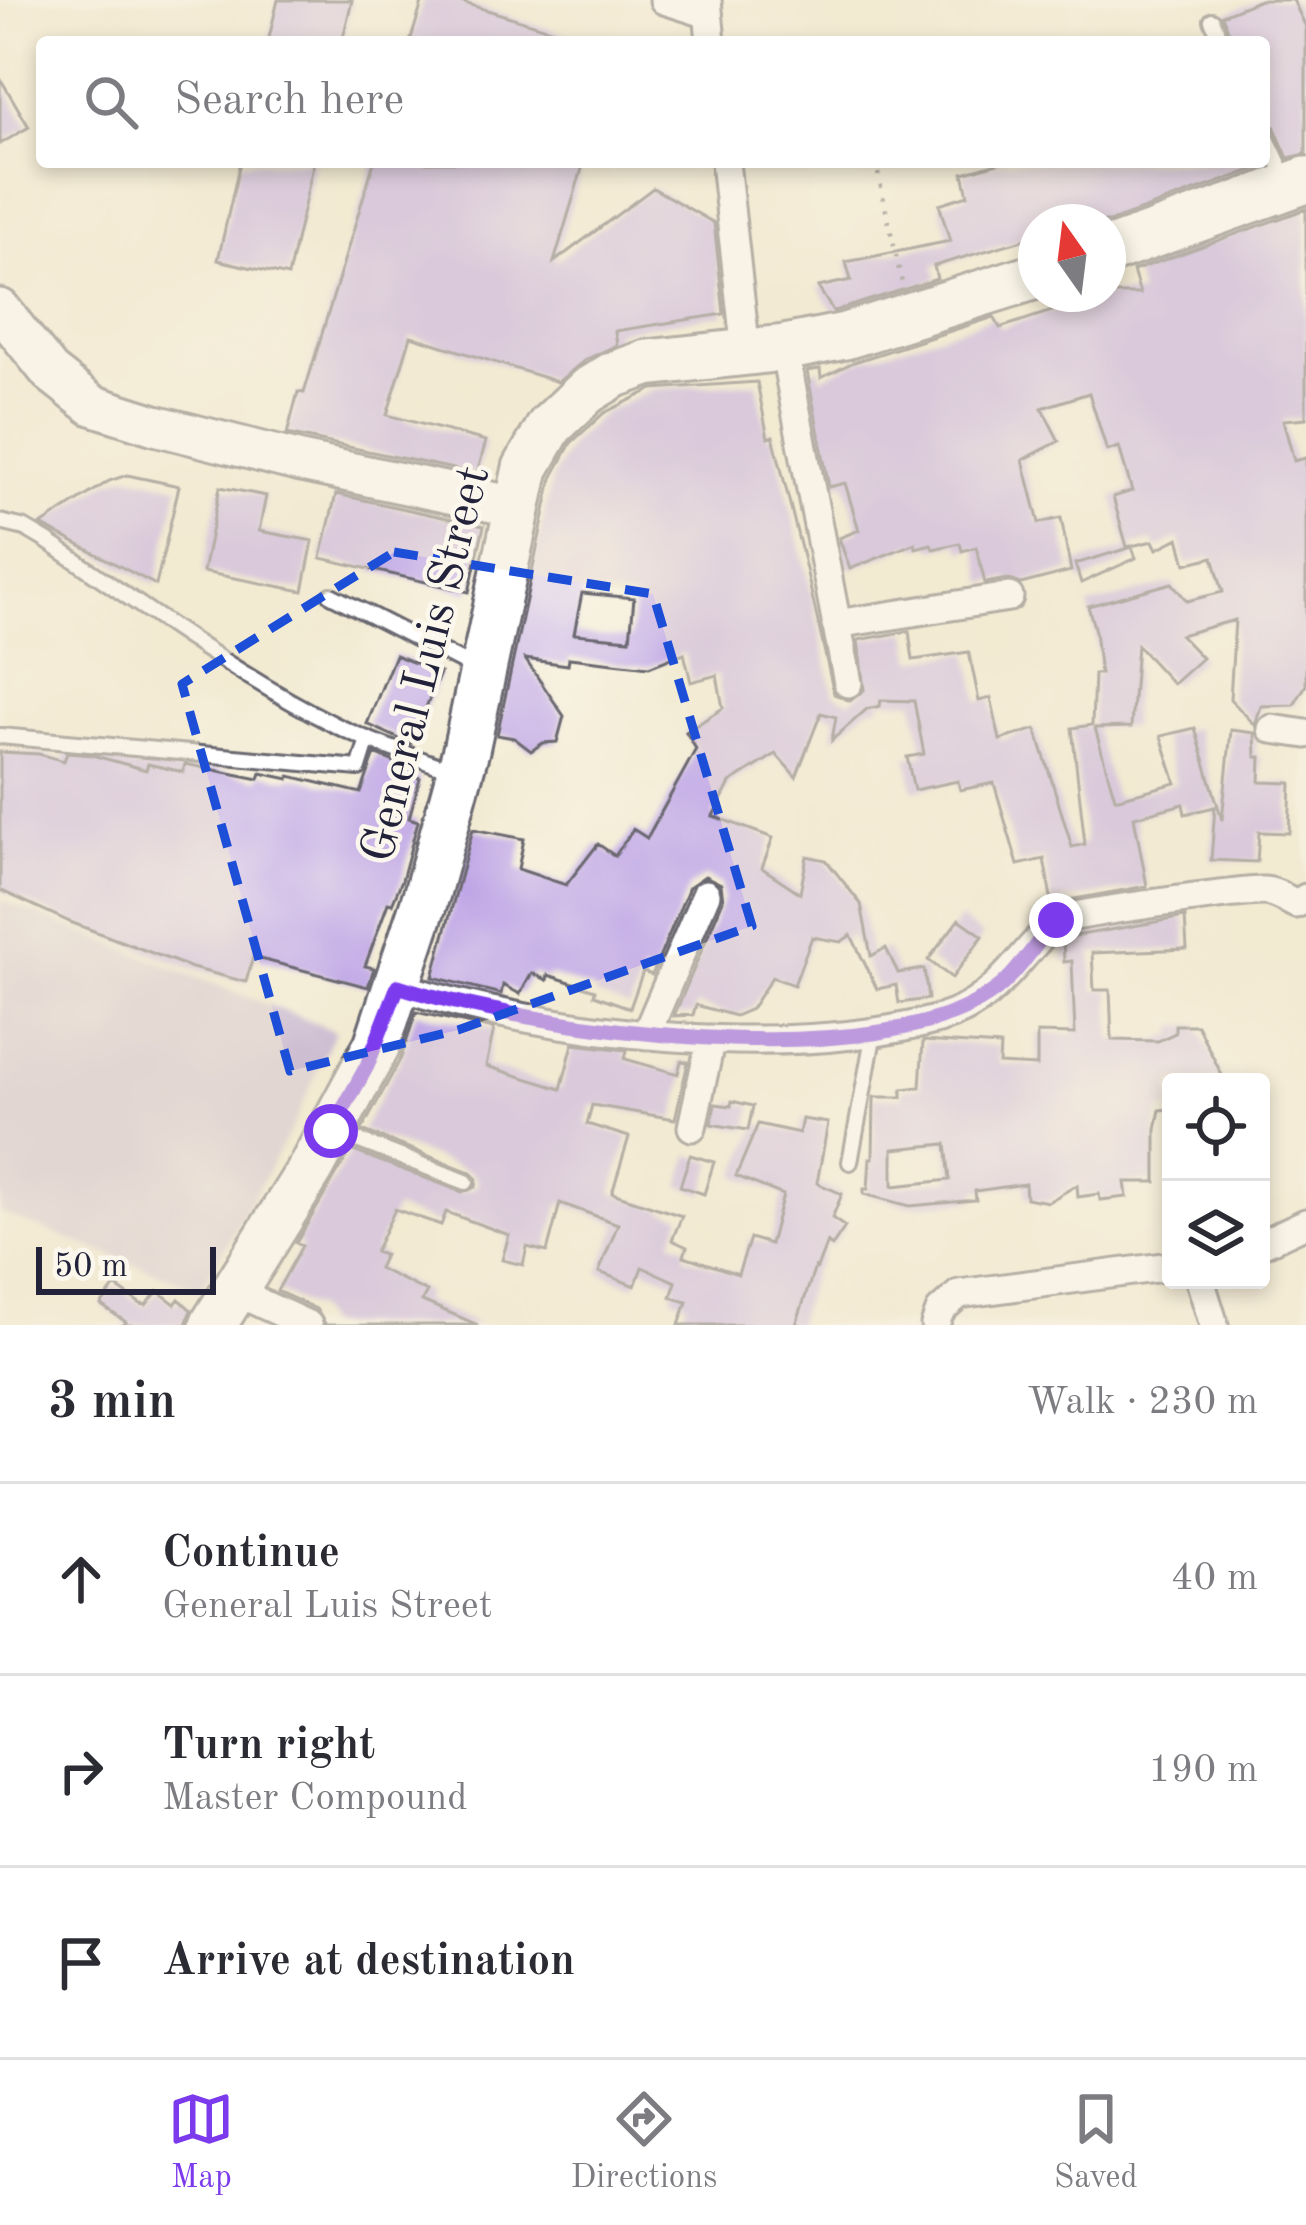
<!DOCTYPE html>
<meta charset="utf-8">
<style>
body{margin:0;font-family:"Old Standard TT",serif;background:#f2f2f3;color:#2b2b33}
.controls{position:absolute;right:36px;bottom:36px;display:grid;overflow:hidden;border-radius:12px;box-shadow:0 6px 18px #0003}
.controls button{width:108px;height:108px;display:grid;place-items:center;padding:0;border:0;border-bottom:3px solid #e1e1e2;background:#fff;color:#2b2b33;font:60px sans-serif}
.compass{position:absolute;left:1018px;top:204px;width:108px;height:108px;border-radius:50%;background:#fff;box-shadow:0 6px 18px #0003;rotate:346deg}
.scale{position:absolute;left:36px;bottom:30px;width:180px;box-sizing:border-box;padding-left:12px;border:6px solid #22223b;border-top:0;font-size:33px;line-height:42px;white-space:nowrap;color:#22223b;-webkit-text-stroke:9px #fbf7ec;paint-order:stroke}
.stop{position:absolute;width:36px;height:36px;margin:-27px;border:9px solid #7c3aed;border-radius:50%;background:#fff}
.stop.end{background:#7c3aed;border-color:#fff;box-shadow:0 3px 12px #0008}
.list{margin:0;padding:0;list-style:none}
h2{display:flex;justify-content:space-between;align-items:center;height:156px;margin:0;padding:0 48px;font-size:51px}
h2 small{font-size:39px;font-weight:400;color:#7c7c81}
.list li{display:grid;grid-template-columns:78px 1fr auto;gap:36px;align-items:center;box-sizing:border-box;height:192px;padding:0 48px;border-top:3px solid #e1e1e2}
.list b{display:block;font-size:45px;white-space:nowrap}
.list p{margin:0;font-size:39px;white-space:nowrap;color:#7c7c81}
.list em{font-size:39px;font-style:normal;color:#7c7c81}
.icon{flex:none;width:66px;height:66px;fill:none;stroke:currentColor;stroke-width:2;stroke-linecap:round;stroke-linejoin:round}
.map{position:relative;flex:none;width:1306px;height:1325px;overflow:hidden}
.search{position:absolute;background:#fff;box-shadow:0 6px 18px #0003;left:36px;right:36px;top:36px;height:132px;display:flex;align-items:center;gap:30px;box-sizing:border-box;padding:0 42px;border-radius:12px;color:#7c7c81;font-size:45px}
.sheet{height:732px;background:#fff}
nav{display:flex;justify-content:space-around;align-items:center;box-sizing:border-box;height:168px;border-top:3px solid #e1e1e2;background:#fff;font-size:33px;color:#7c7c81}
nav a{display:grid;justify-items:center;gap:6px}
nav .on{color:#7c3aed}
.map>svg:first-child{display:block}
.industrial{fill:#cdbed2}
.building{fill:#bca2e6;fill-rule:evenodd}
.lines{fill:none;stroke-linecap:round;stroke-linejoin:round}
.lane-casing{stroke:#6b6870;stroke-width:20}
.street-casing{stroke:#6b6870;stroke-width:33}
.secondary-casing{stroke:#6b6870;stroke-width:45}
.primary-casing{stroke:#6b6870;stroke-width:51}
.path{stroke:#6b6870;stroke-width:4.5;stroke-dasharray:3 9;stroke-linecap:butt}
.lane{stroke:#fff;stroke-width:14}
.street{stroke:#fff;stroke-width:27}
.secondary{stroke:#fff;stroke-width:39}
.primary{stroke:#fff;stroke-width:45}
.route{stroke:#7c3aed;stroke-width:15}
.marked{fill:none;stroke:#1d4ed8;stroke-width:9;stroke-dasharray:24 15;stroke-linejoin:round}
.labels{text-anchor:middle;dominant-baseline:central;stroke-width:9;stroke-linejoin:round;paint-order:stroke}
.street-label{font-size:48px;fill:#22223b;stroke:#fbf7ec}
</style>
<div class="map">
<svg width="1306" height="1325" viewBox="0 0 1306 1325">
<rect width="100%" height="100%" fill="#fbf7ec"/>
<filter id="ink" filterUnits="userSpaceOnUse"><feTurbulence type="fractalNoise" baseFrequency=".00833" numOctaves="2"/><feDisplacementMap in="SourceGraphic" scale="24" xChannelSelector="R" yChannelSelector="G"/><feConvolveMatrix kernelMatrix="1 2 1 2 8 2 1 2 1" color-interpolation-filters="sRGB"/></filter>
<filter id="wash" filterUnits="userSpaceOnUse"><feTurbulence type="fractalNoise" baseFrequency=".004" numOctaves="4" result="noise"/><feDisplacementMap in="SourceGraphic" scale="48" xChannelSelector="R" yChannelSelector="G"/><feGaussianBlur stdDeviation="2.7" result="paint"/><feColorMatrix in="noise" values="0 0 0 0 0 0 0 0 0 0 0 0 0 0 0 0 0 1.4 0 .05"/><feComposite in="paint" operator="in"/></filter>
<g filter="url(#wash)">
<rect width="100%" height="100%" fill="#f2ead1"/>
<path class="industrial" d="M0,900l335,131 -40,91 -94,168 -201,-77z"/>
<g id="blocks">
<path class="building" d="M278,0h74l-10,42h-74z
M423,0h31l122,37 -1,5h-165z
M1260,0h33l13,27v127l-18,4 -14,-32 -10,-5v-79h-31l-11,-27z
M0,78l29,49 -29,17z
M1264,158l3,7 -158,57h-73v14l-102,30 3,13 -99,31 -5,1 -15,-24 33,-7 -5,-18 104,-21 -11,-37 29,-9 -5,-22 38,-11h263z
M240,162h74l-26,114 -70,-16z
M374,162h210l-30,100 99,-74 61,35 10,91 -109,17 2,14 -32,15 -27,22 -147,-46 -24,79 99,26 -9,33 -190,-40 11,-42 6,1z
M1306,209v209l-23,2 11,41 12,-3v227l-12,20 -33,1 -6,19 -25,-26 5,-79 -55,15 22,23 -29,26 -36,-39 -6,82 -36,1 20,70h4l57,-15 -15,-47 34,-8 27,92 9,-90 24,3 1,24h5l-1,25 31,1 -2,50 -30,-1 -2,30 -46,-2 4,-53 -30,7 -2,-10 -49,13 13,69 -95,17 -8,-44 -26,6 -24,-82 -34,7 -2,-9 -44,9 -7,-33 17,-3 -10,-53 -33,-1 -1,6 -13,3 -35,31 4,-23 -15,-4 -25,64 -20,-23 -46,29 -17,33 60,22 -11,30 38,25 7,-37 19,4 35,44 10,52 15,-8 12,25 26,-4 4,30 -29,4 -3,-18 -19,4 -26,-54 -10,7 -29,-5 -18,48 -22,-8 -21,32 -16,7 -39,-11 -3,10 -19,1 49,-116 -2,-16 -16,-8 -16,11 -37,88 -9,-4 -13,37 -36,-13 1,-5 -47,-15 -1,5 -15,-7 -12,21 -17,-9 -2,9 -68,-17 40,-148 51,10 -6,30 48,16 32,-41 17,12 18,-27 14,9 49,-89 -10,-17 37,-24 -6,-33 -26,7 -7,-29 -35,14 -80,-9 -1,7 -43,-6 39,57 -7,26 -14,1 -12,8 -17,-13 -17,-3 55,-257 19,-35 33,-30 49,-24 104,-7 11,56 5,-2 33,133 28,125 16,7 14,-11 -6,-50 51,-9 4,29 56,-8 10,49 12,-3 9,42 36,-11 36,118 13,-3 -13,-116 20,-3 2,-51h6l-5,-43 -7,-25 84,-23 15,18 36,-9 -10,-35 -27,7 -7,-26 -22,11 -4,-8 -26,6 -14,-50 19,-6 -13,-44 -12,4 -18,-58 -47,15 17,33 -36,19 16,63 22,-5 10,53 -50,13 -14,-5 -22,4 -9,-36 -14,4 -2,-8 -27,6 -2,-5 -15,4 -1,-5 -65,26 -11,-31 20,-8 -14,-47 -16,4 -22,-116 13,-2 1,9 33,-16 140,-45 6,11 61,-20 -5,-14h84l-7,-23zM582,593l52,5 -4,41 -56,-5z
M127,475l52,11 -23,99 -115,-60 68,-44z
M220,487l46,9 -7,35 54,10 -10,50 -100,-19z
M336,494l148,32 -15,66 -148,-34z
M1132,547l4,11 -55,25 -6,-19z
M395,655l45,18 -29,71 -44,-20z
M0,752l39,2 25,7 3,-8 25,2 54,15 2,-6 35,8 2,-8 74,15 2,-6 28,6 1,-3 71,17 14,-39 27,11 2,8 16,5 -11,40 9,3 -16,59 -10,24 -4,-1 -23,63 9,2 -6,19 -115,-30 -7,25 -54,-14 -122,-46 -70,-32z
M1185,917l2,32 -95,4 2,37h16l2,50 46,1 17,-8v-8h22l25,50 -14,7h-37v27l-11,1 -4,19v53h-31l2,15 -27,3 -1,-6 -21,3 -1,-12 -29,17 -22,-4 -1,-14 -50,7 1,9 -66,6 -46,-12v-5h4l2,-31h3l1,-61h28v-8l18,-2 3,-46 77,5 -1,18 38,2v-33l38,1 -3,-73 -8,1 -1,-24zM946,1144l4,36 -57,6v-37z
M959,919l24,17 -31,42 -24,-18z
M416,1012l78,17 -8,37 75,23 12,-45 54,6 -2,9 53,15 3,-13 7,1 -13,57 -83,-14 -5,19 42,13 -17,56 70,23 -10,24 15,7 -3,9 54,18 12,-36 20,6 13,-49 -47,-19 22,-52 41,9 3,-14 26,4 -11,60 25,11 -10,24 13,9 -13,19 -5,-4 -10,26 -2,-1 -19,58h-117l8,-23 -16,-5 5,-15 -34,-15 -7,19 -36,-14 19,-48 -58,-21 -13,49 -20,-5 -4,18 -21,-5 7,-25 -63,-23 -5,13 -46,-16 -20,43 9,3 -6,13 49,24 -5,9 56,24h-152l-10,-16 -39,-18 25,-45 -6,-3 55,-93 111,42 14,-5 1,-8 -7,-7 -108,-42 39,-72z
M732,1101l21,5 -5,24 -37,-6 4,-20 16,2z
M690,1155l24,7 -10,32 -24,-8z
M115,1286l26,18 5,1 12,-14 17,13 4,-5 12,11 -5,15h-63l3,-3 -25,-17z"/>
</g>
</g>
<g filter="url(#ink)">
<use href="#blocks" fill-opacity="0" stroke="#6b6870" stroke-width="3"/>
<g class="lines">
<g class="lane-casing">
<path id="lane" d="M1212,20l10,22
M1264,132l23,49
M0,522l25,6 22,13c94,64 187,133 288,184 39,19 81,32 121,47
M331,595l145,74
M0,736l359,32 9,-29
M336,1132l130,50
M850,1162l24,-130"/>
</g>
<g class="street-casing">
<path id="street" d="M664,0l44,14
M707,0l4,42
M725,162l21,190
M784,348l64,335
M836,624l173,-27
M1272,729l34,5
M398,986c152,49 386,75 541,33 47,-13 68,-45 98,-78 5,-6 12,-16 19,-20 10,-7 185,-30 207,-30 11,0 23,8 33,13l10,-6
M646,1035l60,-141
M692,1127l19,-88
M1261,1244l45,-21
M1200,1280l14,45
M236,1292l72,33
M935,1325l5,-14 19,-17 212,-28"/>
</g>
<g class="secondary-casing">
<path id="secondary" d="M0,309l50,63 42,33 63,20 146,37 215,45"/>
</g>
<g class="primary-casing">
<path id="primary" d="M1108,251l198,-71
M213,1325l98,-157 66,-123 50,-152 39,-143 60,-282 24,-42 37,-35 26,-16 34,-12 137,-15 61,-12 191,-60"/>
</g>
<path class="path" d="M878,173l24,110"/>
<use href="#lane" class="lane"/>
<use href="#street" class="street"/>
<use href="#secondary" class="secondary"/>
<use href="#primary" class="primary"/>
</g>
</g>
<g class="lines" filter="url(#ink)">
<path class="route" d="M331,1131l36,-65 31,-80c132,43 484,94 599,3 22,-17 40,-48 59,-69"/>
</g>
<path d="M0 0H1306V1325H0ZM394,552l259,42 99,332 -294,104 -168,41 -108,-387z" fill="#f2ead1" fill-opacity=".55" fill-rule="evenodd"/>
<path class="marked" d="M394,552l259,42 99,332 -294,104 -168,41 -108,-387z"/>
<g class="labels">
<g class="street-label">
<text transform="translate(427 664) rotate(-76)">General Luis Street</text>
</g>
</g>
</svg>
<div class="controls">
<button><svg class="icon" aria-label="locate" viewBox="0 0 24 24"><circle cx="12" cy="12" r="6"/><path d="M12 2v4M12 18v4M2 12h4M18 12h4"/></svg></button>
<button><svg class="icon" aria-label="layers" viewBox="0 0 24 24"><path d="M12 4l9 5-9 5-9-5zM3 14l9 5 9-5"/></svg></button>
</div>
<svg class="compass" viewBox="-18 -18 36 36"><path d="M0-13l5 13h-10z" fill="#e53935"/><path d="M0 13l5-13h-10z" fill="#7c7c81"/></svg>
<div class="scale">50 m</div>
<div class="stop" style="left:331px;top:1131px"></div>
<div class="stop end" style="left:1056px;top:920px"></div>
<div class="search"><svg class="icon" aria-label="search" viewBox="0 0 24 24"><circle cx="10" cy="10" r="6"/><path d="M15 15l6 6"/></svg>Search here</div>
</div>
<section class="sheet">
<h2>3 min<small>Walk · 230 m</small></h2>
<ul class="list">
<li><svg class="icon" aria-label="ahead" viewBox="0 0 24 24"><path d="M12 20V5M6 11l6-6 6 6"/></svg><div><b>Continue</b><p>General Luis Street</p></div><em>40 m</em></li>
<li><svg class="icon" aria-label="right" viewBox="0 0 24 24"><path d="M7 20v-9h11M14 6l5 5-5 5"/></svg><div><b>Turn right</b><p>Master Compound</p></div><em>190 m</em></li>
<li><svg class="icon" aria-label="arrive" viewBox="0 0 24 24"><path d="M6 21V4h12l-3 4 3 4H6"/></svg><div><b>Arrive at destination</b></div></li>
</ul>
</section>
<nav>
<a class="on"><svg class="icon" aria-label="map" viewBox="0 0 24 24"><path d="M3 6l6-2 6 2 6-2v14l-6 2-6-2-6 2zM9 4v14M15 6v14"/></svg>Map</a>
<a><svg class="icon" aria-label="directions" viewBox="0 0 24 24"><path d="M12 3l9 9-9 9-9-9zM9 14v-3h6M13 9l2 2-2 2"/></svg>Directions</a>
<a><svg class="icon" aria-label="saved" viewBox="0 0 24 24"><path d="M7 4h10v16l-5-4-5 4z"/></svg>Saved</a>
</nav>
